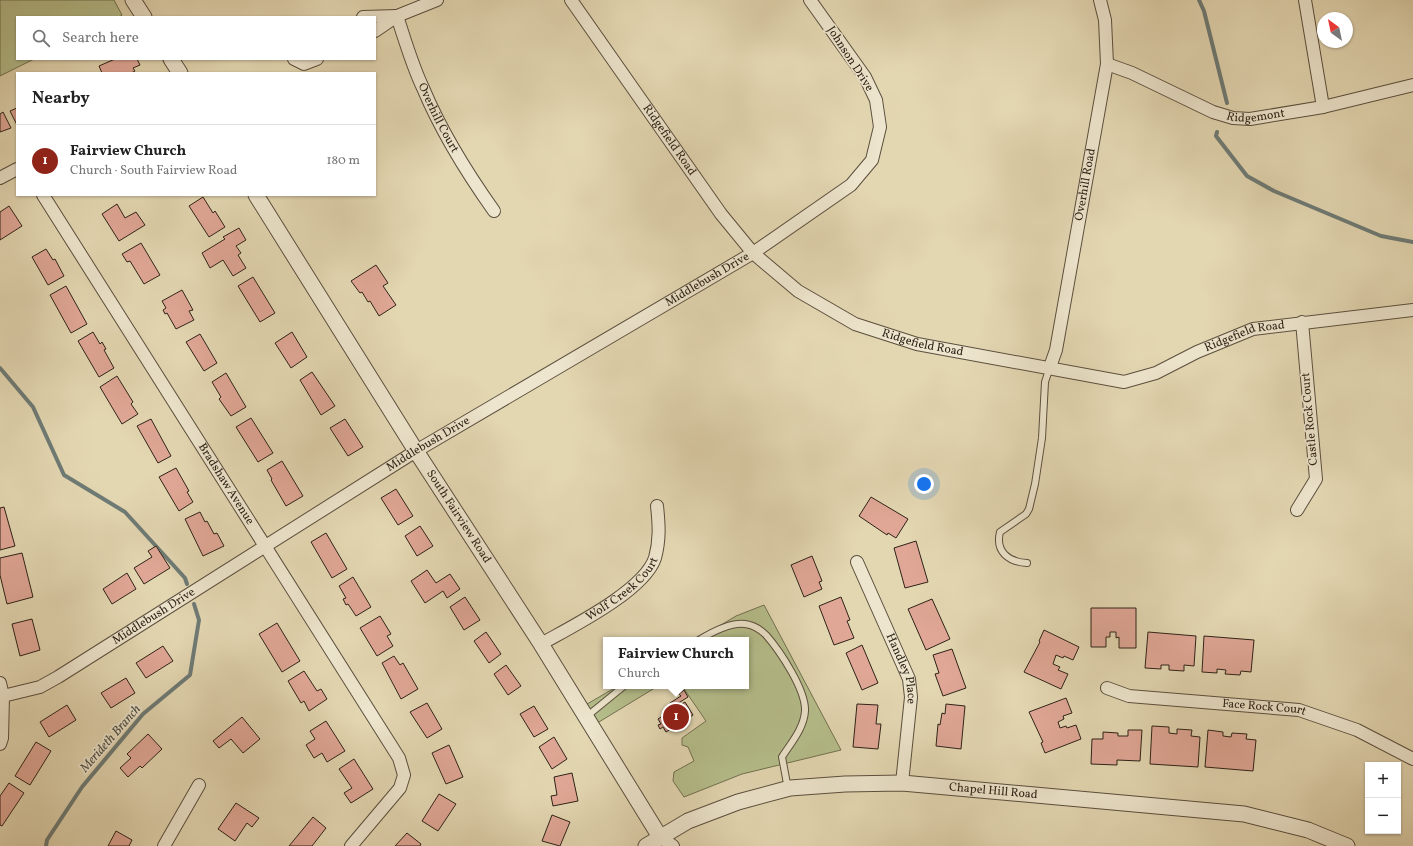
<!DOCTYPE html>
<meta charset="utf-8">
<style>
body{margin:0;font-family:Vollkorn,serif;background:#f6f6f6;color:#222}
.controls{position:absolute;right:12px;bottom:12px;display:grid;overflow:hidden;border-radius:0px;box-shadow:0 1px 3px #0004}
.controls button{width:36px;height:36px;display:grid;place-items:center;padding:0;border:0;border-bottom:1px solid #e0e0e0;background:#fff;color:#222;font:20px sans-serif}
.compass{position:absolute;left:1317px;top:12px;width:36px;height:36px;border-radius:50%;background:#fff;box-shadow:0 1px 3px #0004;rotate:327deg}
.you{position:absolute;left:924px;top:484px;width:14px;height:14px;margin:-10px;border:3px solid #fff;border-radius:50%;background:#1a73e8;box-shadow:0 0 0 6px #1a73e833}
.badge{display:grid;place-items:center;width:26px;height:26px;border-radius:50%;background:#8f2418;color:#fff;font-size:13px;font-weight:700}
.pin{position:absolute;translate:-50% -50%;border:2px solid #fff;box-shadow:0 1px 4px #0006}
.popup{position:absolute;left:603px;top:637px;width:146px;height:52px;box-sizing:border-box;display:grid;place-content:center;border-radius:0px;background:#fff;filter:drop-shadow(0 1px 3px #0005);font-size:13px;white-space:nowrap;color:#767676}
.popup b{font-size:15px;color:#222}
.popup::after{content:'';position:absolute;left:50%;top:100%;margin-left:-8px;border:8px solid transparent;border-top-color:#fff}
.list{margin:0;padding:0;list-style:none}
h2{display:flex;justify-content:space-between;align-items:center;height:52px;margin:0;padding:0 16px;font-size:17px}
h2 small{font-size:13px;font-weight:400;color:#767676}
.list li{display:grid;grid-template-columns:26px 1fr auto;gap:12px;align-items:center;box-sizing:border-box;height:72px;padding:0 16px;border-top:1px solid #e0e0e0}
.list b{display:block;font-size:15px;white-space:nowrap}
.list p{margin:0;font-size:13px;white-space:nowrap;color:#767676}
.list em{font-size:13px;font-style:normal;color:#767676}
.icon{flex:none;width:22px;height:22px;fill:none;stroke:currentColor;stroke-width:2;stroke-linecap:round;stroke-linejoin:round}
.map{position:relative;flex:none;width:1413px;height:846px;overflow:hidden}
.search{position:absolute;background:#fff;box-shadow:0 1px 3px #0004;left:16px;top:16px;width:360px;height:44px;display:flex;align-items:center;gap:10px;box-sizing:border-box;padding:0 14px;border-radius:0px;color:#767676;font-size:15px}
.panel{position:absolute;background:#fff;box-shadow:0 1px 3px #0004;left:16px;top:72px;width:360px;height:124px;border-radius:0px}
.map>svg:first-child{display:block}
.green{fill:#b5be8b;stroke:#727051}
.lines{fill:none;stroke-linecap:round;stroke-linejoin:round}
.stream{stroke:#6e7b76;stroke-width:4}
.building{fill:#e0a796;stroke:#2e2217}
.service-casing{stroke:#5b4f3e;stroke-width:8}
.minor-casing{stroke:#5b4f3e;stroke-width:14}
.tertiary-casing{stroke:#5b4f3e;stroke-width:17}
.service{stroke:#ede5cd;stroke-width:6}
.minor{stroke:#ede5cd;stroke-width:12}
.tertiary{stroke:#ede5cd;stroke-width:15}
.labels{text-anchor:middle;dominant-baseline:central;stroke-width:3.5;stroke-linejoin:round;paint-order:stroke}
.street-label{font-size:12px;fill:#2e2217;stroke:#ede5cd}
.water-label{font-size:13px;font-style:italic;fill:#4e4f46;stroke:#ede5cd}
</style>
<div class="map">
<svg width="1413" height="846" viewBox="0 0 1413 846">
<rect width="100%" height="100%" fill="#e3d7b2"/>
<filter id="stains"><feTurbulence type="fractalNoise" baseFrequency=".005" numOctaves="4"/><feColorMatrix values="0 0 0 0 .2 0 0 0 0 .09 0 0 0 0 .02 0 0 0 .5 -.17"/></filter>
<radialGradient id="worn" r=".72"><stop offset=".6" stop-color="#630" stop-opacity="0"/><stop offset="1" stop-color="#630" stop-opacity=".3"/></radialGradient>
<path class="green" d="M0,0h114l8,15 -3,2h-102v42h17l-34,17z
M764,605l77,145 -99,24 -58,23 -11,-16 1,-9 20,-11 -6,-14 -6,-2v-7l24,-17 -24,-35h64v-46h-50l40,-24z
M618,686h40l-64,39 -12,-18z"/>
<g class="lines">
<path class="stream" d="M1199,0l5,11 23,92
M1217,132l-1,4 31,40 27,15 107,45 32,6
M0,368l33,39 31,68 61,37 60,66 2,6
M46,846l1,-6 35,-53 61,-73 47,-39 9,-55 -5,-16"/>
</g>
<path class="building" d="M115,59h22l3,6 -7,3 2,3 -4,2h-29l-3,-7z
M17,108v17l-7,-14z
M3,112l8,16 -11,4v-18z
M203,197l10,16 2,-2 10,16 -16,10 -20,-31z
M117,204l8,14 11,-6 9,13 -26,16 -17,-27z
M9,206l13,20 -22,14v-28z
M239,228l7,12 -10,6 5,7 -3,2 8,13 -13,8 -10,-16 -13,8 -8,-15 23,-14 -2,-2z
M141,243l19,32 -16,9 -14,-23 -3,1 -5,-8z
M46,249l7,11 2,-1 9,17 -16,9 -16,-28z
M376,265l12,18 -5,3 13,19 -17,11 -9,-15 -2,1 -6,-10 -2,1 -9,-12z
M253,277l22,36 -15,9 -22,-36z
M66,286l21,38 -16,9 -21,-38z
M182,290l11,20 -4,1 5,9 -18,9 -9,-16 -2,1 -2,-4 3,-2 -4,-7z
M93,332l7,12 2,-2 4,7 -2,1 10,18 -15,9 -21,-36z
M292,332l15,25 -16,11 -16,-25z
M200,334l17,29 -13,8 -18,-29z
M312,372l23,34 -14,9 -21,-35z
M226,373l20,34 -15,9 -12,-17 2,-2 -9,-15z
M117,376l16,26 -2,2 7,10 -16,10 -22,-37z
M251,418l22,35 -15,9 -22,-35z
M151,419l20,37 -13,7 -21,-37z
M345,419l18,28 -15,9 -18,-28z
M282,461l21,35 -17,10 -15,-26 1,-1 -5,-9z
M176,468l13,23 -2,1 6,10 -14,9 -20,-34z
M396,489l17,27 -15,9 -17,-27z
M871,497l37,22 -12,19 -8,-5 -1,2 -28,-19z
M4,507l11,39 -15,4v-42z
M200,512l5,10 2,-1 7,13 3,-1 7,13 -21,10 -18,-37z
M420,526l13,20 -16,10 -12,-20z
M326,533l21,36 -15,9 -21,-36z
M916,541l12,41 -23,6 -11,-40z
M156,546l14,22 -26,16 -10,-16 18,-11 -4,-6z
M22,553l11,44 -26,7 -7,-29v-17z
M812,556l10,25 -3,1 3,7 -18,8 -13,-32z
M427,570l9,13 14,-9 10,15 -13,9 -4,-7 -18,12 -14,-22z
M127,573l9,16 -24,15 -9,-15z
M353,577l18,30 -15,9 -8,-12 -2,1 -3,-6 3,-1 -7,-12z
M465,597l15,23 -16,10 -14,-23z
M841,597l9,23 -3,1 7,17 -20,7 -15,-39z
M932,599l18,40 -24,11 -18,-41z
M1091,608h45v40h-17v-11l-3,1v-6h-6v5h-4v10h-15z
M380,616l11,18 -4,2 6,10 -16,10 -17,-28z
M32,619l8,31 -20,6 -8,-32z
M277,623l23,38 -18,11 -23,-38z
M1044,630l35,17 -6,13 -9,-4 -1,2 -7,-3 -3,9 7,3 -2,3 10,4 -7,15 -37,-17 16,-30 -1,-1z
M486,632l15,22 -12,9 -15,-22z
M1148,632l48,4 -2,30 -10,-1v6l-15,-1v-5h-8v4l-16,-1z
M1204,636l50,4 -3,32 -10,-1 -1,4 -15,-1 1,-4 -9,-1v4l-15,-1z
M862,645l16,38 -16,7 -16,-37z
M163,646l10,15 -27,17 -10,-15z
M952,649l14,39 -23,8 -8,-22 4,-1 -6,-18z
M394,656l6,9 3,-2 15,26 -17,10 -19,-36z
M506,665l15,21 -13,9 -14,-21z
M304,671l13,20 4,-2 6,10 -18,12 -5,-10 -3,2 -13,-22z
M126,678l9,15 -24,15 -10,-15z
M684,690l4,7 -16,10 -2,-4 11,-7 -2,-2z
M1066,698l6,15 -9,3 1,3 -6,3 2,6 6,-2 1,2 9,-3 5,14 -36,14 -4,-10 2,-1 -14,-30z
M685,702l8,13 -27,17 -3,-5 -3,2 -2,-4 3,-1 -3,-5z
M427,703l15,26 -15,9 -17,-26z
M857,704l21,1 -2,19h5l-3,25 -25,-2z
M946,704l19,2 -4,43 -25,-3 2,-22 2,1 2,-12 3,1z
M67,705l9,15 -27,17 -9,-15z
M534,706l14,23 -14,8 -14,-23z
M242,717l18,22 -17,14 -12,-14 -12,9 -6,-7z
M326,721l19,30 -18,11 -5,-9 -8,5 -8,-13 9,-6 -5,-8z
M1152,726l17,1v6l8,1v-5l15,1 -1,6 9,1 -2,30 -48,-3z
M1128,730h14l-2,31 -23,-1v5l-26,-1 1,-25h11v-7l15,1v3h10z
M1208,730l15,2v4l8,1 1,-4 15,1 -1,5 10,1 -3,31 -48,-4z
M148,734l14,15 -20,19 -2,-2 -12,11 -8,-9 11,-10 -4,-4z
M554,737l13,22 -15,10 -13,-22z
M36,742l15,9 -21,34 -15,-9z
M449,745l14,32 -17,7 -14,-31z
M354,759l19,30 -22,14 -7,-10 8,-5 -13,-19z
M572,773l6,28 -25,5 -2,-10 6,-1 -3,-18z
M9,783l15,10 -22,33 -2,-1v-29z
M439,794l17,10 -18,27 -16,-10z
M236,803l23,15 -7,9 -5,-4 -12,18 -17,-12z
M552,815l18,7 -10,24 -18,-5z
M313,817l13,11 -14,18h-23z
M116,831l16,9 -3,6h-21z
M407,833l14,11 -1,2h-25z"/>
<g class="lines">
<g class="service-casing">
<path id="service" d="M1027,563c-18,-1 -32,-11 -27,-31l26,-18 3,-5 6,-25 7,-46 3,-56 5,-15
M699,640c13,-8 31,-18 46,-16 8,1 16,6 21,11 14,16 40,55 39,76 -1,17 -14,32 -23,46l6,32
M586,717l38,-31"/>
</g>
<g class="minor-casing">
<g id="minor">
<path id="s1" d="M571,0l150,214 32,39 45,38 57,33 62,20 207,38 32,-9 41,-21 56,-23 160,-19"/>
<path d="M1305,0l18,107"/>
<path id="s2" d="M397,16c8,24 15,49 26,72 18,43 44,85 71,123"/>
<path d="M363,17l34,-1"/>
<path d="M375,31l22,-15 40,-16"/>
<path d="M294,59l10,5 13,-5"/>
<path id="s3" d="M1107,64l25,9 81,39 20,6 17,1 73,-12 90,-22"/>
<path d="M0,178l17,-9"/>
<path id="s4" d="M43,195l356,563 5,17 -4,13 -49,58"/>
<path id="s5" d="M1050,367l6,-17 51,-286 -2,-44 -5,-20"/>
<path d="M1297,510l19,-31 -14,-157"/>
<path id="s6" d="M857,562l52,117 2,18 -9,86"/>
<path id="s7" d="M541,644c30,-17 103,-53 114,-86 5,-18 4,-34 2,-52"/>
<path d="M0,683l3,13 -1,42 -2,6"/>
<path id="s8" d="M1107,688l22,8 170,14 58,20 56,29"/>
<path id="s9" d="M3,696l37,-9 18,-10 358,-226 337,-198 98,-68 21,-25 8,-33 -4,-27 -11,-23 -55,-77"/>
<path d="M660,837l13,9"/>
<path d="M164,846l35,-61"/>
</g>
</g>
<g class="tertiary-casing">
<g id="tertiary">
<path d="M133,0l11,17"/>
<path d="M171,59l9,14"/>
<path id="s10" d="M256,195l160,256 125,193 119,193"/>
<path id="s11" d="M646,846l42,-25 50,-19 52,-14 55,-4 57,-1 342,31 64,16 39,16"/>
</g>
</g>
<use href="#service" class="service"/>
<use href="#minor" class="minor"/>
<use href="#tertiary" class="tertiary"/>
</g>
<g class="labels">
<g class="street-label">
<text transform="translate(850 59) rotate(57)">Johnson Drive</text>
<text stroke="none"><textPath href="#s3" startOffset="160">Ridgemont</textPath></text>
<text stroke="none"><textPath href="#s2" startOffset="110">Overhill Court</textPath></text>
<text stroke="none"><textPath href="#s1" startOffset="171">Ridgefield Road</textPath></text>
<text stroke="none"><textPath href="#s5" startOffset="186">Overhill Road</textPath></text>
<text stroke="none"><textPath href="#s9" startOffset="820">Middlebush Drive</textPath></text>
<text stroke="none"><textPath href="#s1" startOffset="842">Ridgefield Road</textPath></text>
<text stroke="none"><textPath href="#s1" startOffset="507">Ridgefield Road</textPath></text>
<text transform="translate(1310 419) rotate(-95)">Castle Rock Court</text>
<text stroke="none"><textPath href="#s9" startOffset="496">Middlebush Drive</textPath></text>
<text stroke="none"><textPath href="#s4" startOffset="342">Bradshaw Avenue</textPath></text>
<text stroke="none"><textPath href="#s10" startOffset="380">South Fairview Road</textPath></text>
<text stroke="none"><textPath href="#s7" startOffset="99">Wolf Creek Court</textPath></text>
<text stroke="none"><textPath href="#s9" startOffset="172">Middlebush Drive</textPath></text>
<text stroke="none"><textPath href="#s6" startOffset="116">Handley Place</textPath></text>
<text stroke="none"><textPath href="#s8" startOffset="159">Face Rock Court</textPath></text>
<text stroke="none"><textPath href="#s11" startOffset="360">Chapel Hill Road</textPath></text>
</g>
<g class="water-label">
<text transform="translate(111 739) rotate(-49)">Merideth Branch</text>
</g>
</g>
<rect width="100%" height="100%" filter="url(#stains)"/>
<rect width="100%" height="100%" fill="url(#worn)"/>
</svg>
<div class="controls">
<button>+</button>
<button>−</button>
</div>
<svg class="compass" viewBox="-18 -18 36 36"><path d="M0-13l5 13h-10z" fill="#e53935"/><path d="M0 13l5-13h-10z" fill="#767676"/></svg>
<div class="you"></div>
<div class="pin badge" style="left:676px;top:717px">1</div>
<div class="popup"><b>Fairview Church</b>Church</div>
<div class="search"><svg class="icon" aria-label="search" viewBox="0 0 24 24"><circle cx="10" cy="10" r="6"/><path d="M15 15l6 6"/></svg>Search here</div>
<section class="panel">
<h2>Nearby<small></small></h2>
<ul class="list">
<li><span class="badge">1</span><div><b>Fairview Church</b><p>Church · South Fairview Road</p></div><em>180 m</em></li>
</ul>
</section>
</div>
